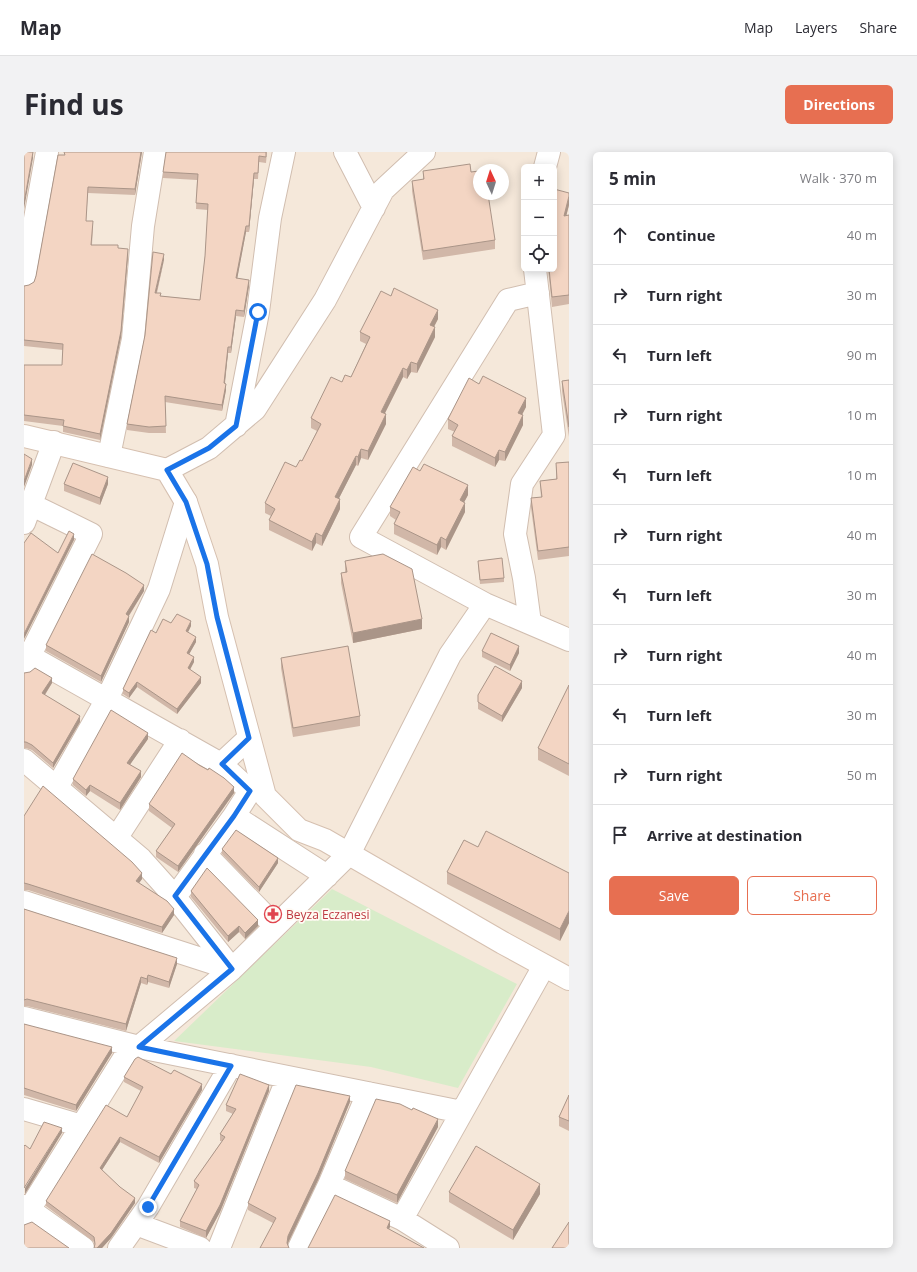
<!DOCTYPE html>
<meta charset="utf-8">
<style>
body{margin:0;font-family:"Open Sans",sans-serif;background:#f2f2f3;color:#2b2b33}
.controls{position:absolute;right:12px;top:12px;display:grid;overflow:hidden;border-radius:6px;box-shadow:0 2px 10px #0003}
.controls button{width:36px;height:36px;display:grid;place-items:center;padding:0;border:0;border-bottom:1px solid #e1e1e2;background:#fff;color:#2b2b33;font:20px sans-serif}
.compass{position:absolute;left:449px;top:12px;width:36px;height:36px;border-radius:50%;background:#fff;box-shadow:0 2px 10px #0003;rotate:356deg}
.stop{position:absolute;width:12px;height:12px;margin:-9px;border:3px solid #1a73e8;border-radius:50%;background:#fff}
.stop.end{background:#1a73e8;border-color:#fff;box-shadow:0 1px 4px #0008}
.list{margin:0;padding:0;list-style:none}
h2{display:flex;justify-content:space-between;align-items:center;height:52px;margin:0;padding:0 16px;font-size:17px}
h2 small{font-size:13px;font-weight:400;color:#7c7c81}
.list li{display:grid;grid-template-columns:26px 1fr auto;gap:12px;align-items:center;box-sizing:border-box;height:60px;padding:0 16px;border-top:1px solid #e1e1e2}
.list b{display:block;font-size:15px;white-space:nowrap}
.list em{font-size:13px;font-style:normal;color:#7c7c81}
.actions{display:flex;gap:8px;padding:12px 16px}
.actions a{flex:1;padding:9px 0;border:1px solid #e76f51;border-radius:6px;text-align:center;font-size:14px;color:#e76f51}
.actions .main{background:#e76f51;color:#fff}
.icon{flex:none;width:22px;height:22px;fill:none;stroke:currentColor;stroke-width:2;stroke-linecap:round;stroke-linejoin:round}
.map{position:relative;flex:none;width:545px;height:1096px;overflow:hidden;border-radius:6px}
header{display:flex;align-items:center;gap:24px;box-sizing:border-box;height:56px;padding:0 20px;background:#fff;border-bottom:1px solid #e1e1e2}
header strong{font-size:19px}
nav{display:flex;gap:22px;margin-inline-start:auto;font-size:14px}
.intro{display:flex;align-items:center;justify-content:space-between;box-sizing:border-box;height:96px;padding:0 24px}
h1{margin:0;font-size:28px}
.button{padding:10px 18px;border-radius:6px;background:#e76f51;color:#fff;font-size:14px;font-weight:700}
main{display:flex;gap:24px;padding:0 24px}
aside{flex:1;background:#fff;border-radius:6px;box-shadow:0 2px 10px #0003}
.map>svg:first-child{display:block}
.residential{fill:#f5e8da;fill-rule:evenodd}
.green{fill:#d8ecc9}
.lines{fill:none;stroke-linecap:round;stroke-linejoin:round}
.street-casing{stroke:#d1beb0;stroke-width:24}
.secondary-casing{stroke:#d6c0b0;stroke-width:24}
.street{stroke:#fff;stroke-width:22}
.secondary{stroke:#fff;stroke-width:22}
.wall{fill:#d1b7a8}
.shaded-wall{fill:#aa9588}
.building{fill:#f3d5c3;stroke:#aa9588}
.route{stroke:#1a73e8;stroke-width:5}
.labels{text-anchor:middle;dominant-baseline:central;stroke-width:3.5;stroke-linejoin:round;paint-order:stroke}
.health-label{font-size:12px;fill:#be3a42;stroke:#fffaf3;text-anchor:start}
</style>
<header>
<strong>Map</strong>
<nav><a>Map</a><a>Layers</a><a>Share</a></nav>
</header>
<div class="intro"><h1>Find us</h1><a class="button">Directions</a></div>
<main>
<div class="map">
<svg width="545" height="1096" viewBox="0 0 545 1096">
<rect width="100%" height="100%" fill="#fdf6ec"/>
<path class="residential" d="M0,0h545v1096h-545zM500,15h30v102h-30zM455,18h24v24h-24z"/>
<path class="green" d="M308,737l185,95 -59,104 -87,-21 -197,-26z"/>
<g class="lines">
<g class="street-casing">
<path id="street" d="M321,0l29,56
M521,15l4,-15
M0,128l23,-128
M514,141l-30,7 -147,237 124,67 84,36
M212,274l22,-114 12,-94 14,-66
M85,304l24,-117 10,-113 12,-74
M143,318l42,-22 46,-39 70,-109 58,-110 41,-38
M0,371l30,-81
M506,471l-6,-45 -9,-44 7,-50 32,-49 -19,-166
M0,501l197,111 28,-26
M0,515l67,-133 -59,-29
M0,608l117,99 34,38 57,72 -208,-67
M197,612l29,27 -16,25
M33,635l50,-88 52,-110 27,-87
M93,685l63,-97
M181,702l70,72
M151,745l59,-81 93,60
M0,866l115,29 323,65
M0,957l58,17
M305,1033l73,34 46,29
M0,1054l59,42
M0,1066l102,-163 13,-8 93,-78 117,-115 101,-199 35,-51
M378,1067l142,-253
M112,1072l12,-17 83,-142
M95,1096l17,-24 64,24
M195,1096l69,-171
M275,1096l30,-63 39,-92"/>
</g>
<g class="secondary-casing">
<path id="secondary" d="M0,284l143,34 19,32 21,62 10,53 48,179 34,34 26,10 178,103 66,36"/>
</g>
<use href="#street" class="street"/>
<use href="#secondary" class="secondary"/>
</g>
<path class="wall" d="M118,0l-7,43 -47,-2 -2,28 7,6 -1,18 26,3 10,7 -7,82 -21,103 -37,-8v-6l-39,-5v-56h38l1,-15 -39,-4v-60l5,-1 5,-3 2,-6 28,-121z
M243,0l-1,11 -7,-1 -1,17h-4l-5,53h-3l-9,47 12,7 -5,31 -8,-1 -5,37h-3l-3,31 1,6 -4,21 -57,-9 1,31h-17l-22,-3v-6l18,-89 19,-75 -7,33 4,3 39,4 5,-44 3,-46 -12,-1 1,-29 -34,-2v-6z
M399,19l72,69v9l-72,11 -11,-69v-10l11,-1z
M530,37l15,16 -3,11 3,-1v89l-17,3 -4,-38h6z
M414,167l-4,8 1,10 -18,36 -6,-1 -4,7 -4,-2 -18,36 1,11 -18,36 -7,-2 -3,8 -2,-1 -17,33 1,11 -18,37 -6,-3 -4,8 -43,-21v-10l2,-4 -6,-3v-10l31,-36 6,-6 15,-30 -6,-3v-10l31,-36 9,-5 15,-33 -6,-3v-9z
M545,228v57l-7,-46v-10z
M502,255l-4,8 1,10 -18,36 -6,-1 -4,7 -43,-21v-10l3,-4 -7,-3v-10z
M545,310v94l-31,4 -7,-52v-10h10l-1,-17 16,-2v-16z
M40,332h44l-8,21 -36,-14z
M444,343l-4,7 1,10 -19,38 -5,-3 -4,8 -43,-21v-10l2,-4 -6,-4v-9z
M321,409l77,68 -69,14 -12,-60v-10h4z
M454,412l26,14v4l-24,2z
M120,439l-15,25v6l-28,60 -55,-31v-6z
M147,471l20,3 -3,6 8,10 -7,12 5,8 -4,8 11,13 -24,31 -40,-27 -8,11 -6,-4v-5l33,-56z
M458,499l37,2 -9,18 -28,-14z
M257,506l79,58v10l-67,11 -12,-69z
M0,521l28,10 -7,12 35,27 -27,46 -21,-18 -6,-2h-2z
M545,533v91l-31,-16v-12z
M498,536l-20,34 -24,-13v-14z
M124,587l-18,25 11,13 -21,33 -30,-19 -4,5 -13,-11v-6z
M175,613l35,28 -56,79 -22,-15v-6l16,-23 -23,-17v-7z
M0,664l118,63 -3,4 35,32 -12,18 -134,-43h-4z
M454,695l91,26v50l-9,18 -113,-57v-12z
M198,697l56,14 -19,29 -37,-38z
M167,739l67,35 -13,13 -6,-7 -11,10 -37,-45z
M0,757l153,55 -8,24 -21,-6 -1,3 -6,-2 -15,48 -99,-25h-3z
M0,872l88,29 -36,58 -52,-16z
M147,922l31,16 -43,73 -39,-21 -18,28 33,33 -24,35 -9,10h-8l1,-2 -1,-4 -48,-36v-5l81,-84 14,-26 -17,-9v-5z
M245,939l-49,121 -14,26 -26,-11v-6l17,-32 -3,-1v-7l28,-40h-2v-7l13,-20 -7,-3v-6z
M545,943v36l-10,-5v-9z
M326,950l-32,78 -30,63 -1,2 -14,-22 -25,-13v-7z
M414,975l-41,76 -52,-24v-8z
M425,1040l91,2 -27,46 -64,-38z"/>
<path class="shaded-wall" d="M9,0v6l-9,51v-6z
M117,0h1l-7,43v-6z
M230,21v6l-5,53v-6z
M545,44v9l-5,20v-9z
M222,74v6l-10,53v-7z
M104,97v6l-7,82 -21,103v-6z
M140,102v6l-9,39v-6z
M225,128v6l-5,31v-6z
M212,158v6l-5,37v-6z
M414,158v9l-8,15v-9z
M411,175v10l-18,36v-9z
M204,195v6l-4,37v-7z
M387,210v10l-4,7v-9z
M379,216v9l-22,44v-9z
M202,232v6l-4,21v-6z
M502,246v9l-8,15v-9z
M362,262v10l-18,36v-9z
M499,263v10l-18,36v-9z
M337,297v9l-3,8v-9z
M475,298v10l-4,7v-9z
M332,304v9l-21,41v-9z
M8,307v6l-8,22v-6z
M84,325v7l-8,21v-7z
M444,333v10l-8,15v-10z
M316,347v10l-18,37v-10z
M441,351v9l-19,38v-10z
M292,381v10l-4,8v-9z
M50,382v6l-50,99v-5z
M417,385v10l-4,8v-10z
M120,433v6l-18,29v-6z
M105,464v6l-28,60v-6z
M398,467v10l-69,14v-10z
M167,469v5l-5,10v-5z
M172,485v5l-9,16v-5z
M495,494v7l-9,18v-6z
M170,505v5l-6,11v-5z
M177,525v6l-24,31v-5z
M28,526v5l-10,16v-6z
M498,529v7l-20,34v-6z
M113,530v5l-8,11v-5z
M56,564v6l-27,46v-5z
M124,581v6l-21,30v-6z
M117,619v6l-21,33v-7z
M66,633v6l-4,5v-6z
M210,635v6l-56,79v-6z
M254,706v5l-19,29v-5z
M118,721v6l-6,8v-6z
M150,757v6l-12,18v-6z
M545,759v12l-9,18v-12z
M234,768v6l-13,13v-6z
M215,774v6l-11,10v-6z
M153,806v6l-8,24v-6z
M124,823v7l-1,3v-6z
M117,825v6l-15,48v-7z
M88,895v6l-36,58v-6z
M178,932v6l-43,73v-6z
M245,933v6l-49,121 -14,26v-7z
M326,944v6l-32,78 -30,63 -1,5v-5l1,-7z
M414,967v8l-41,76v-8z
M38,976v5l-37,61v-6z
M96,985v5l-20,31v-5z
M516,1032v10l-27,46v-10z
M111,1046v5l-24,35 -9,10h-5z
M366,1069v6l-3,7v-6z"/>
<path class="building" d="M0,0h9l-9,51z
M40,0h77l-6,37 -47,-2 -2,34h7l-2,24h27v3l10,1 -7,82 -21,103 -37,-8 1,-6 -40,-5v-50h38l1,-21 -39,-4v-54l5,-1 5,-3 2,-6 22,-121h7z
M142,0h100v5l-7,-1 -1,17h-4l-5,53h-3l-10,52 13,2 -5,31 -8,-1 -5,37h-3l-4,36 2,1 -4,21 -57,-9 1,30 -17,1 -22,-3 18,-89 8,-83 11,2 -9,39h6l-1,3 40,4 5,-44 3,-52 -12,-1 2,-29 -35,-2z
M446,12l1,8 8,-1v23h9l7,46 -72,11 -11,-70 12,-2 -1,-8z
M530,37l15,4v3l-5,20 5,-1v80l-17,2 -3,-28h5z
M370,136l44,22 -8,15 5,2 -18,37 -6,-2 -4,8 -4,-2 -22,44 5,2 -18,37 -7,-2 -3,8 -2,-1 -21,41 5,2 -18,37 -6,-3 -4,9 -43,-22 6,-11 -10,-6 20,-41 11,5 4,-7 2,1 19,-37 -10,-6 20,-41 11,5 3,-7 6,2 19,-40 -10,-5 21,-41 10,5z
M459,224l43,22 -8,15 5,2 -18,37 -6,-2 -4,8 -43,-22 6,-11 -10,-6 21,-41 10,6z
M545,228v47l-7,-46z
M0,302l8,5 -8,22z
M545,310v85l-31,4 -7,-53 11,-1 -2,-16 17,-2 -1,-16z
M49,311l35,14 -8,21 -36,-14z
M400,312l44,21 -8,15 5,3 -19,37 -5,-3 -4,8 -43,-21 6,-12 -10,-5 23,-40 7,4z
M45,379l5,3 -50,100v-91l7,-10 27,20z
M68,402l34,19 18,12 -18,29 3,2 -28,60 -55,-31z
M359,402l29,15 10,50 -69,14 -12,-60 6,-1 -2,-11z
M478,406l2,20 -24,2 -2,-19z
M153,462l14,7 -5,10 10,6 -9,16 7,4 -6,11 13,9 -24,32 -40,-27 -8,11 -6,-4 28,-59 5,3 7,-14 8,4z
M467,481l28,13 -9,19 -28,-14z
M324,494l12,70 -67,12 -12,-70z
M471,514l27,15 -20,35 -24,-14v-7z
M11,516l17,10 -10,15 38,23 -27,47 -21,-18 -6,-3h-2v-69l6,-1z
M545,533v79l-31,-16z
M87,558l37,23 -21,30 14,8 -21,32 -30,-18 -4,5 -13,-11z
M158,601l17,12 9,5 1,-2 15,10 10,9 -56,79 -22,-15 19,-27 -26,-20z
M19,634l89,76 10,11 -6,8 31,20 7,8 -12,18 -134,-43 -4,-1v-67z
M212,678l42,28 -19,29 -37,-38z
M462,679l83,42v38l-9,18 -113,-57 17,-32 14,7z
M183,716l51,52 -13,13 -6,-7 -11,10 -37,-45z
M0,757l153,49 -8,24 -21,-7 -1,4 -6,-2 -15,47 -99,-25 -3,1z
M0,872l88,23 -36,58 -52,-17z
M114,905l33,17 3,-4 28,14 -43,73 -39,-20 -20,31 20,19 15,11 -24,35 -14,15h-3l1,-4 -1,-7 -48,-36 60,-96 21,12 16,-30 -19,-10 11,-18z
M216,922l29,11 -49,120 -14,26 -26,-10 19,-36 -5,-4 31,-44 -5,-3 16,-25 -10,-4z
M272,933l54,11 -32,77 -30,63 -1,7 2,5h-29l16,-30 -28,-15z
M545,943v26l-10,-4z
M352,947l24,5 12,6 1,-2 25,11 -41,76 -52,-24z
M20,970l18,6 -38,60v-42l1,-1 5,4z
M452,994l64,38 -27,46 -64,-38z
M311,1043l55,26 -3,7 37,20h-116z
M8,1070l37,26h-45v-23z
M545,1070v26h-17z"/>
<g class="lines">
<path class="route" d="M124,1055l83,-141 -92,-19 93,-78 -57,-73 59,-80 16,-25 -28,-27 27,-26 -32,-121 -10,-53 -21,-62 -19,-32 42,-22 27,-22 22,-114"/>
</g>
<defs>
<g id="pharmacy-ring" transform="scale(0.9)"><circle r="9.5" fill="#fffaf3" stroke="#e0444e" stroke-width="1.5"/><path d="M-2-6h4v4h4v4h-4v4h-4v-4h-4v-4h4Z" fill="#e0444e"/></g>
</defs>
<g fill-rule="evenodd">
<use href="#pharmacy-ring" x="249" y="762"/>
</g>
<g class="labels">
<g class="health-label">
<text x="262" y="762">Beyza Eczanesi</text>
</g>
</g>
</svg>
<div class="controls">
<button>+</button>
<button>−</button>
<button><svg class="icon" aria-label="locate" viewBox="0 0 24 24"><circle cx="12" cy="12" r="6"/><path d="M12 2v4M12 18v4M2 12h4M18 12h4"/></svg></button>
</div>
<svg class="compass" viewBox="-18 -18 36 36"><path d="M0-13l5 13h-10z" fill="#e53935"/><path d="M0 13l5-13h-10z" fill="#7c7c81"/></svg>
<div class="stop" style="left:234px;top:160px"></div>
<div class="stop end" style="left:124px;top:1055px"></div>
</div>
<aside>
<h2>5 min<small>Walk · 370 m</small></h2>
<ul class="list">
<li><svg class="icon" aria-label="ahead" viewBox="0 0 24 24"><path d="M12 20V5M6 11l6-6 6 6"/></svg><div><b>Continue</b></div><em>40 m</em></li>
<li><svg class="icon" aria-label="right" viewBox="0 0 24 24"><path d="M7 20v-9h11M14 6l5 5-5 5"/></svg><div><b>Turn right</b></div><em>30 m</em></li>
<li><svg class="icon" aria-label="left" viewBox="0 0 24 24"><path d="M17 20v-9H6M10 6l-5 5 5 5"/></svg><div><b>Turn left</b></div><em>90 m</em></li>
<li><svg class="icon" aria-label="right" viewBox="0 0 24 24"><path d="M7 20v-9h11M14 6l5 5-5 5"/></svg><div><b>Turn right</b></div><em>10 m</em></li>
<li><svg class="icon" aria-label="left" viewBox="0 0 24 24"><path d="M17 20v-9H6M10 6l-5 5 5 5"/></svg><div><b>Turn left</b></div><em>10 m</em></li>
<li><svg class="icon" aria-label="right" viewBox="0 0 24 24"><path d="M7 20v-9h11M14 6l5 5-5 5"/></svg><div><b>Turn right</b></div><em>40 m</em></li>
<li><svg class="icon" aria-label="left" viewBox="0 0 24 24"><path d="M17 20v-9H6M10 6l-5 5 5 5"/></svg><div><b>Turn left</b></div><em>30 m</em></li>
<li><svg class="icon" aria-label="right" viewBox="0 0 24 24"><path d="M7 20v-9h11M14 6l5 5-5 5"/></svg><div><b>Turn right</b></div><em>40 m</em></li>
<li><svg class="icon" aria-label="left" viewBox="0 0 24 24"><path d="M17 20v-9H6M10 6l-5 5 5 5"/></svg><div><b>Turn left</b></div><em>30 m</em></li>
<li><svg class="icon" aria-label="right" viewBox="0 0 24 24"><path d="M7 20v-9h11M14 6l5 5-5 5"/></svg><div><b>Turn right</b></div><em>50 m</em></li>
<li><svg class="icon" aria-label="arrive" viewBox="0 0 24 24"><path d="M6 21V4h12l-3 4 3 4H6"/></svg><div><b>Arrive at destination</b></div></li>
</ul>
<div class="actions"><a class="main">Save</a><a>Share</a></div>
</aside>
</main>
